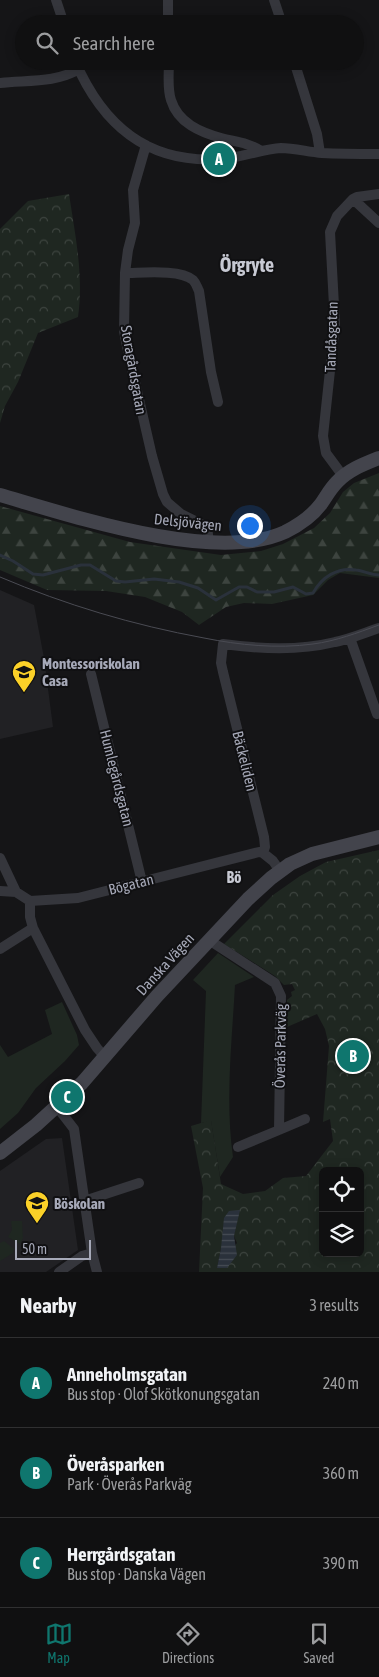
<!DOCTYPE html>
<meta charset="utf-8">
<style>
body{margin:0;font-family:"Asap Condensed",sans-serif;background:#19191a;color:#f1f3f6}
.controls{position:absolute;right:15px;bottom:15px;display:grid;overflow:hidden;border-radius:8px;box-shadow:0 2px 12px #0003}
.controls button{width:45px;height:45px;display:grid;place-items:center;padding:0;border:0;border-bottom:1px solid #303031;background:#101011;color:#f1f3f6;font:25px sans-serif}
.scale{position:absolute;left:15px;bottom:12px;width:76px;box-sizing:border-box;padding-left:5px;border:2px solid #a6a9b8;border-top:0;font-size:14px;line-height:18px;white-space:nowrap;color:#a6a9b8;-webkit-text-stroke:4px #101012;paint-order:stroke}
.you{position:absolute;left:249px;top:525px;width:18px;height:18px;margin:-12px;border:4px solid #fff;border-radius:50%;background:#1a73e8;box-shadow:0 0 0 8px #1a73e833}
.badge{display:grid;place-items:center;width:32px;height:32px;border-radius:50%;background:#0f766e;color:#fff;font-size:16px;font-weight:700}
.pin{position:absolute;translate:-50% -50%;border:2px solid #fff;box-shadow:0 1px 5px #0006}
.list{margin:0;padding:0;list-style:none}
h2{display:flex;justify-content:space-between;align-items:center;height:65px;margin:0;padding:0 20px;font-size:21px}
h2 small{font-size:16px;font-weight:400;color:#9c9d9f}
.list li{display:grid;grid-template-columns:32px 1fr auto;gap:15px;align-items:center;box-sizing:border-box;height:90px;padding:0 20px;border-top:1px solid #303031}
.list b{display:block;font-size:19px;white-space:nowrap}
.list p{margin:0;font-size:16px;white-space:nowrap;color:#9c9d9f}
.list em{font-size:16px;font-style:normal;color:#9c9d9f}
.icon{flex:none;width:28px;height:28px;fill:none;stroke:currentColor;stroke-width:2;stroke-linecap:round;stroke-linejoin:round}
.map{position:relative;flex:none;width:379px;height:1272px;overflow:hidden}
.search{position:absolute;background:#101011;box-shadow:0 2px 12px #0003;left:15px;right:15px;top:15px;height:55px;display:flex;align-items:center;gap:12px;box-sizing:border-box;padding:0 18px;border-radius:28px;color:#9c9d9f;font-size:19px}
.sheet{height:335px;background:#101011}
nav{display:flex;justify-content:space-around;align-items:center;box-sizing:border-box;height:70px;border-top:1px solid #303031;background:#101011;font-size:14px;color:#9c9d9f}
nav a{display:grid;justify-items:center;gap:2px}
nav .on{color:#0f766e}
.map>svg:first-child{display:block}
.built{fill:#212124}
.grass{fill:#1f2721}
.forest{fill:url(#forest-firs)}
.park{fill:url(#park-crowns);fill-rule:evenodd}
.water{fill:url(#water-rules)}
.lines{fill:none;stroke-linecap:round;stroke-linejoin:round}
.stream{stroke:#2a313b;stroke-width:3}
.street{stroke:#35363c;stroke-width:10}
.secondary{stroke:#43444c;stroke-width:14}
.tram{stroke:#4a4b53;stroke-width:1}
.labels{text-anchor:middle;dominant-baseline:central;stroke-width:4;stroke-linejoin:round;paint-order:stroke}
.street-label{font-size:15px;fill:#a6a9b8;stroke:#101012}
.poi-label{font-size:15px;font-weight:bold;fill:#a6a9b8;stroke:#101012;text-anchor:start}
.neighbourhood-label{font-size:16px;font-weight:bold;fill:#c7c9d3;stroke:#101012}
.district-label{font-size:20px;font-weight:bold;fill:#c7c9d3;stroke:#101012}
</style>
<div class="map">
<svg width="379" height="1272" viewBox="0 0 379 1272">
<defs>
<pattern id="forest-firs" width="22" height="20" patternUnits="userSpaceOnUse" patternTransform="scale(1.25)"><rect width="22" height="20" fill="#1f2721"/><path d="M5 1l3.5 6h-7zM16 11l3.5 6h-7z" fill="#3d443f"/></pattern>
<pattern id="park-crowns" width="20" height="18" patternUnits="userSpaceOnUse" patternTransform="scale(1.25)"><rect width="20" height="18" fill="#1f2721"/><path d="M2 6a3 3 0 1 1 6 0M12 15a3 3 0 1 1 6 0" fill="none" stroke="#3d443f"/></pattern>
<pattern id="water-rules" width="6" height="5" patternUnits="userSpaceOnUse" patternTransform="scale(1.25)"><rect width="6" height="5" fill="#2a313b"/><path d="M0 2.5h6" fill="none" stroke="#464c55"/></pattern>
</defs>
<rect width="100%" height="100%" fill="#151517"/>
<path class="built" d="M0,590l34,15 10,53 9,69 -53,12z
M62,1138l16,112 -32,22h-46v-101l46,-32z"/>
<path class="grass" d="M218,953l36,24 -19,8c-3,56 -10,115 -2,172l-13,20 -9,-56 -10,2 5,-132 -13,-11z
M62,1002l15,33 2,10 -14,16 -29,27 -18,25 -18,16v-84l8,12 44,-23 -7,-24z
M11,1221h11l1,17 -3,6 -12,-7 4,-7z
M4,1241l10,8 -1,4 -13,8v-18z"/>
<path class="forest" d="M379,473v105l-39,-5 -12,7 -15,15 -41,9 -28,-1 -18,4 -27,18 -17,-13 -37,-15 -39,-6 -59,-1 -47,-20v-64l130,36 91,13 40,-4 22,-7 31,-16 16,-15 13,-21 11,-9z"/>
<path class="park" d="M69,194c6,40 15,82 9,123l-40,16 -20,49 -13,24 -5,17v-194l28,-28z
M379,850v422h-180l4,-84 -12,-62 20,-6 10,64 22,10 22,-3 18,-13 23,-2 27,-35 -3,-22 -7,3 6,-76 -4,-17 -8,-15 -30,13v-27l5,-4 -1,-4 4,-2 -3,-6 -8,1 -9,-9 -51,-32 49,-49 27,-19 26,-14zM323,1171h37v82h-37zM239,1210l-5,26 3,7 -20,25 4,-20z"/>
<path class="water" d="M240,1210l-6,26 3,19 -10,13h-10l4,-20 3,-30 5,-7z"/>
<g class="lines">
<path class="stream" d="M0,555l13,6 20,13 10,1 38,-10h9l26,16 9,1 29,-3 25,3 19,6 18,12 23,-13h8l10,5h17l19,-5 13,7 7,-1c9,-16 24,-26 43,-23 8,1 15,5 23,5"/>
<path class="street" d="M56,0l8,24
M168,0v24
M274,0l8,24
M75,61c28,65 73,103 146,98 20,-1 40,-10 60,-11 14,0 27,4 41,5 19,1 38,1 57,1
M169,61c0,12 -2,27 2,39 7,23 29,32 50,38 15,4 26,4 40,13
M294,61l23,73 3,19
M0,83c27,-3 56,0 79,-14
M146,145l-13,45 2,33 -7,27 -3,23 -1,58 4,20 24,105 11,38 4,8 14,12 26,13 2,15
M353,199l26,24
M125,273c17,0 55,-4 68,7 3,3 4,7 6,11l12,81 7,30
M343,476l-17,-23 -3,-17 12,-112 -5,-92 7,-16 16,-17 4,-2 22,-3
M350,638l27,76
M91,674l51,208
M0,858l16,34
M280,871l-7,-10 -10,-8 2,-6 -1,-10 -41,-165 -2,-9 2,-19c38,5 75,7 112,-2 15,-3 29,-9 44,-14
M0,891l16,1 14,9 48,-3 181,-46 4,1
M30,901v16l3,11 52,102 12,18 8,9
M209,940l66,43 6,13 -2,134 -41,17
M0,949l33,-21
M57,1107l17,22 18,124 5,19
M279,1130l26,-11
M84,1201l55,-18
M59,1272l23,-16 10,-3"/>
<path class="secondary" d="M0,495c72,21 216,69 285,37 14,-7 27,-16 36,-28 5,-7 9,-15 16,-22 11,-12 27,-18 42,-24
M0,1153l36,-28 46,-42 75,-87 91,-97 23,-21 19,-14 22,-10 67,-17"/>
<path class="tram" d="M0,577c66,28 133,48 204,61 35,7 73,11 109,6 23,-3 44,-11 66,-19"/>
</g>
<defs>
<g id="school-pin" transform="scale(1.25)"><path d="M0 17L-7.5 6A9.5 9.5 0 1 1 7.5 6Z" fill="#fbd128" stroke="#101012"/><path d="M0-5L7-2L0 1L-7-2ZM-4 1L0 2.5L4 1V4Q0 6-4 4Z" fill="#111"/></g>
</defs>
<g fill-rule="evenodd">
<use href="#school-pin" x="24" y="672"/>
<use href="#school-pin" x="37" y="1203"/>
</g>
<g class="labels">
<g class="street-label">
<text transform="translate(331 337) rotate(-88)">Tandåsgatan</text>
<text transform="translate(134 370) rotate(80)">Storagårdsgatan</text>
<text transform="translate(188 522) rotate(6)">Delsjövägen</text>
<text transform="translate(245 761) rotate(76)">Bäckeliden</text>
<text transform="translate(117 778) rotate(76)">Humlegårdsgatan</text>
<text transform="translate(131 884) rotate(-14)">Bögatan</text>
<text transform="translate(165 964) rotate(-48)">Danska Vägen</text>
<text transform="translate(280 1046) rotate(-89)">Överås Parkväg</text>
</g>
<g class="poi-label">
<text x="42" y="663">Montessoriskolan<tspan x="42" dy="17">Casa</tspan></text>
<text x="54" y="1203">Böskolan</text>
</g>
<g class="neighbourhood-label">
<text x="234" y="877">Bö</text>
</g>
<g class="district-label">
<text x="247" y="264">Örgryte</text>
</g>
</g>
</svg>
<div class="controls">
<button><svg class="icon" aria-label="locate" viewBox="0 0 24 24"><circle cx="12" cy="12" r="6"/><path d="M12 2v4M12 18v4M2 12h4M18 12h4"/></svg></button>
<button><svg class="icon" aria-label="layers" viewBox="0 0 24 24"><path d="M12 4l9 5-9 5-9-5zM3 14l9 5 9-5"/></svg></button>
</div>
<div class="scale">50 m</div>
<div class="you"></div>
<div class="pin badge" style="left:219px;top:159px">A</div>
<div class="pin badge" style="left:353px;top:1056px">B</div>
<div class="pin badge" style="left:67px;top:1097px">C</div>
<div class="search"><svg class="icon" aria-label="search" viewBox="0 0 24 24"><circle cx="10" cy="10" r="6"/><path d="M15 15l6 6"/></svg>Search here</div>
</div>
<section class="sheet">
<h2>Nearby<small>3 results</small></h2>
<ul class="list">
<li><span class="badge">A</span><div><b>Anneholmsgatan</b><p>Bus stop · Olof Skötkonungsgatan</p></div><em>240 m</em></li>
<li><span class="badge">B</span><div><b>Överåsparken</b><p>Park · Överås Parkväg</p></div><em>360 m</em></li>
<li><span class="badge">C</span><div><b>Herrgårdsgatan</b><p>Bus stop · Danska Vägen</p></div><em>390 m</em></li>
</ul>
</section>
<nav>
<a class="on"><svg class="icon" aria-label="map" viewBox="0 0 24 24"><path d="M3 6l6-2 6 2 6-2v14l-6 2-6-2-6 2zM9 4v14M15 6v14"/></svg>Map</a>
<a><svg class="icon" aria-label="directions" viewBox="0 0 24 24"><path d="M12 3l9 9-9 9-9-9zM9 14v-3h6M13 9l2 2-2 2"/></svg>Directions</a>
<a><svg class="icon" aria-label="saved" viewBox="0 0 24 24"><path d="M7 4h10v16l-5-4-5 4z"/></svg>Saved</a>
</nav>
